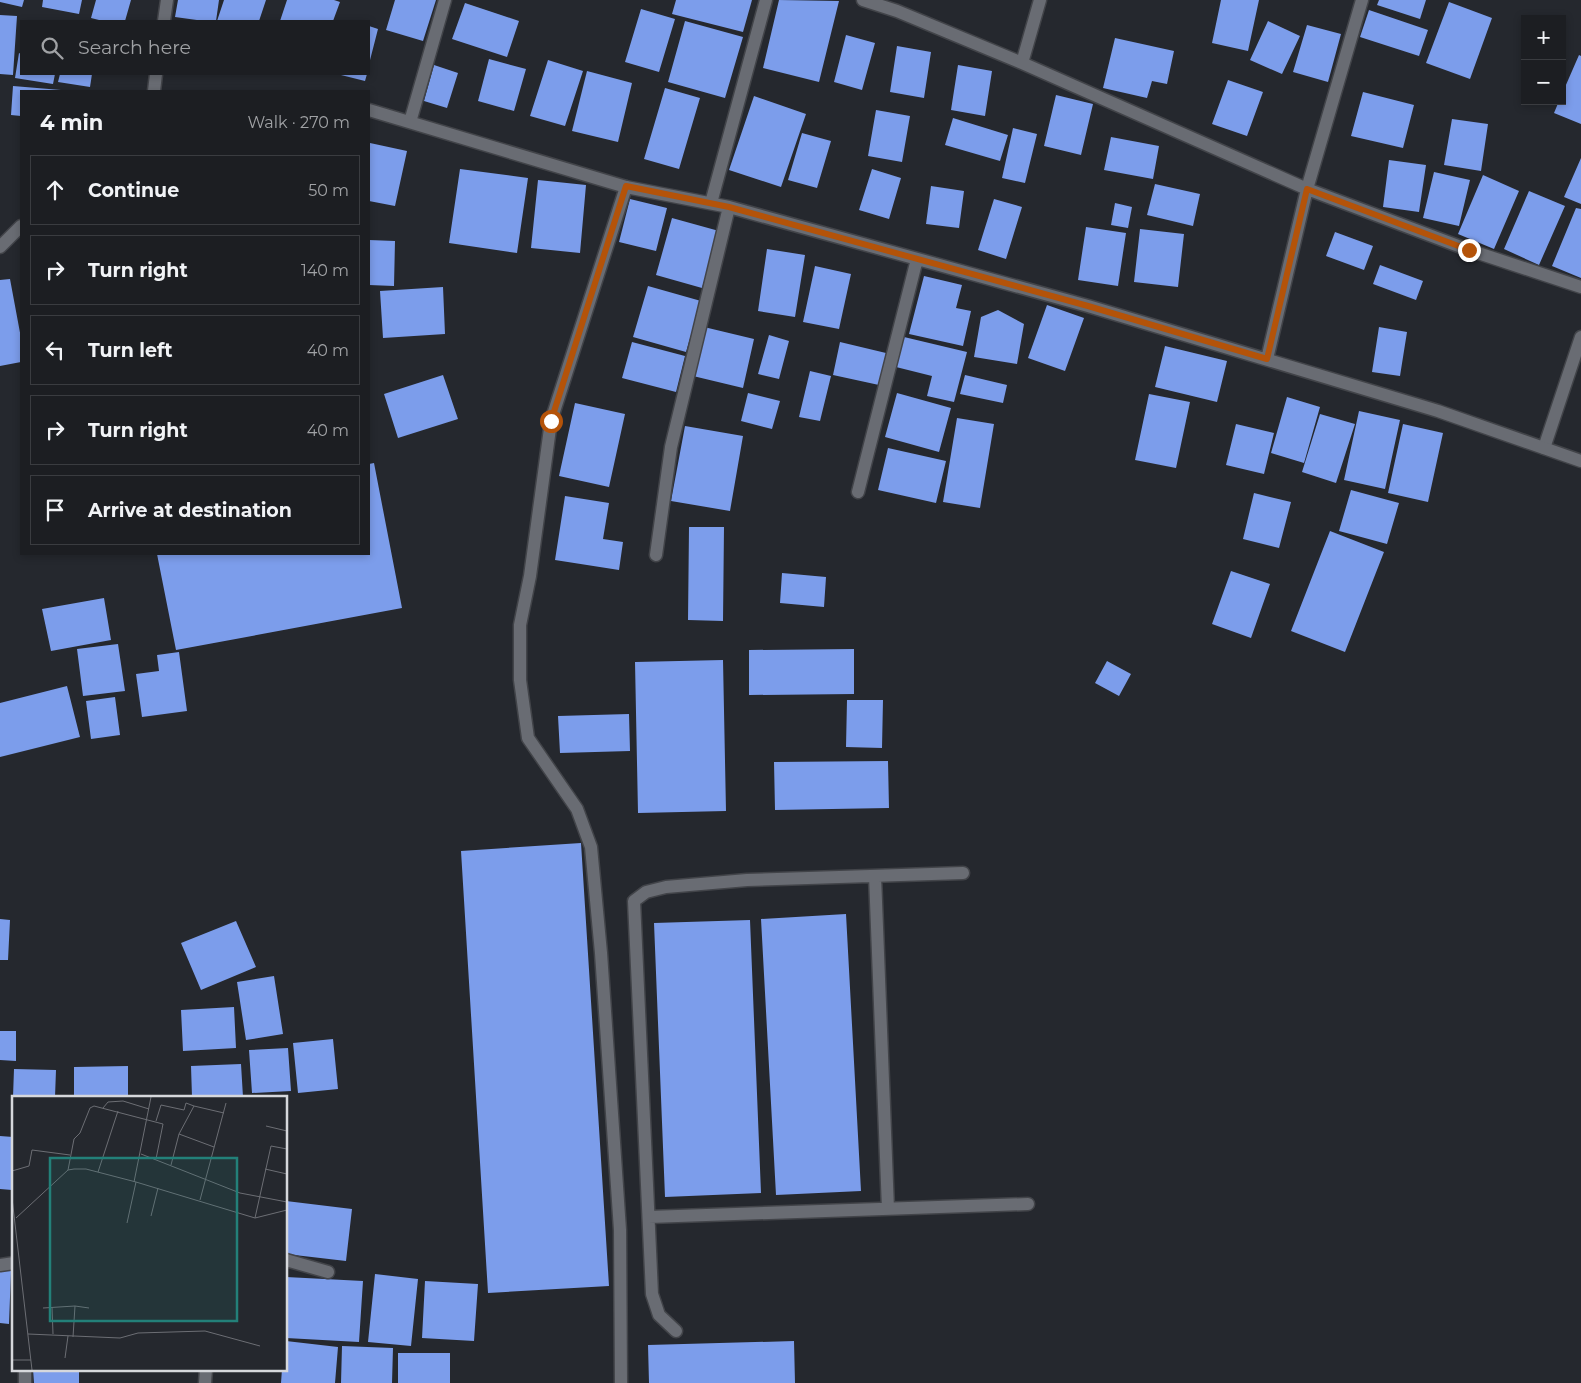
<!DOCTYPE html>
<meta charset="utf-8">
<style>
body{margin:0;font-family:Montserrat,sans-serif;background:#292b2f;color:#f1f3f6}
.controls{position:absolute;right:15px;top:15px;display:grid;overflow:hidden;border-radius:0px;box-shadow:0 2px 8px #0003}
.controls button{width:45px;height:45px;display:grid;place-items:center;padding:0;border:0;border-bottom:1px solid #3a3c40;background:#1c1e22;color:#f1f3f6;font:25px sans-serif}
.stop{position:absolute;width:15px;height:15px;margin:-11px;border:4px solid #b45309;border-radius:50%;background:#fff}
.stop.end{background:#b45309;border-color:#fff;box-shadow:0 1px 5px #0008}
.list{margin:0;padding:0;list-style:none}
h2{display:flex;justify-content:space-between;align-items:center;height:65px;margin:0;padding:0 20px;font-size:21px}
h2 small{font-size:16px;font-weight:400;color:#a0a2a5}
.list li{display:grid;grid-template-columns:32px 1fr auto;gap:15px;align-items:center;box-sizing:border-box;height:70px;margin:0 10px 10px;padding:0 10px;border:1px solid #3a3c40;border-radius:0px}
.list b{display:block;font-size:19px;white-space:nowrap}
.list em{font-size:16px;font-style:normal;color:#a0a2a5}
.icon{flex:none;width:28px;height:28px;fill:none;stroke:currentColor;stroke-width:2;stroke-linecap:round;stroke-linejoin:round}
.map{position:relative;flex:none;width:1581px;height:1383px;overflow:hidden}
.search{position:absolute;background:#1c1e22;box-shadow:0 2px 8px #0003;left:20px;top:20px;width:350px;height:55px;display:flex;align-items:center;gap:12px;box-sizing:border-box;padding:0 18px;border-radius:0px;color:#a0a2a5;font-size:19px}
.panel{position:absolute;background:#1c1e22;box-shadow:0 2px 8px #0003;left:20px;top:90px;width:350px;height:465px;border-radius:0px}
.map>svg:first-child{display:block}
.building{fill:#7c9deb}
.lines{fill:none;stroke-linecap:round;stroke-linejoin:round}
.service-casing{stroke:#424449;stroke-width:15}
.minor-casing{stroke:#424449;stroke-width:15}
.service{stroke:#696c73;stroke-width:12}
.minor{stroke:#696c73;stroke-width:12}
.route{stroke:#b45309;stroke-width:6}
.inset-road{fill:none;stroke:#6c6e74;stroke-width:1}
.view{fill:#238079;fill-opacity:0.15;stroke:#238079;stroke-width:2.5}
.inset-edge{fill:none;stroke:#d6d8dc;stroke-width:2.5}
</style>
<div class="map">
<svg width="1581" height="1383" viewBox="0 0 1581 1383">
<rect width="100%" height="100%" fill="#25282e"/>
<path class="building" d="M0,0h24l-2,7 -22,-5z
M43,0h39l-3,14 -37,-7z
M96,0h35l-6,21h-22l-12,-3z
M178,0h41l-3,21h-12l-29,-4z
M224,0h42l-7,21h-42z
M287,0h47l6,2 -7,19h-53z
M395,0h41l-13,41 -37,-11z
M676,0h76l-9,32 -71,-18z
M779,0l60,1 -20,81 -56,-14z
M1221,0h38l-11,51 -36,-8z
M1379,0h47l-6,19 -43,-14z
M1449,2l43,16 -22,61 -44,-16z
M465,3l54,18 -12,36 -55,-18z
M641,9l34,10 -16,53 -34,-10z
M1369,10l59,20 -9,26 -59,-19z
M0,15l17,1 -4,59 -13,-1z
M685,21l58,16 -18,61 -57,-16z
M1268,21l32,15 -18,38 -32,-14z
M1307,25l34,9 -13,48 -35,-10z
M369,26l9,3 -9,35z
M846,35l29,8 -13,47 -28,-8z
M1115,38l59,13 -7,33 -15,-3 -5,17 -44,-10z
M897,46l34,6 -7,46 -34,-6z
M19,53l2,1v20h34l-2,10 -38,-6z
M1579,55l2,1v68l-27,-11 5,-12h3v-7z
M489,59l37,10 -12,42 -36,-10z
M548,60l35,11 -18,55 -35,-10z
M434,65l24,8 -11,35 -23,-7z
M958,65l34,6 -7,45 -34,-6z
M587,71l45,12 -14,59 -46,-11z
M60,74h32l-2,13 -32,-5z
M337,74h30l-2,7z
M1228,80l35,12 -16,44 -35,-12z
M13,86l48,4v1h-40v25l-10,-1z
M665,88l35,10 -21,71 -35,-10z
M1363,92l51,13 -11,43 -52,-12z
M1056,95l37,9 -12,51 -37,-9z
M754,96l52,18 -25,73 -52,-17z
M876,110l34,6 -8,46 -34,-6z
M953,118l55,17 -8,26 -55,-16z
M1452,119l36,5 -7,47 -37,-6z
M1013,128l24,6 -12,49 -23,-5z
M802,133l29,8 -14,47 -29,-8z
M1111,137l48,9 -6,33 -49,-9z
M370,143l37,8 -12,55 -26,-5v-50z
M1581,158v46l-17,-7z
M1389,160l37,5 -7,47 -36,-5z
M460,169l68,9 -11,75 -68,-10z
M872,169l29,9 -12,41 -30,-9z
M1434,172l36,8 -11,46 -36,-8z
M1483,175l36,16 -25,58 -36,-15z
M538,180l48,5 -6,68 -49,-5z
M1155,184l45,10 -7,32 -46,-11z
M931,186l33,5 -5,37 -33,-4z
M1529,191l36,15 -26,59 -35,-16z
M630,199l37,9 -11,43 -37,-9z
M994,199l28,8 -16,52 -28,-9z
M1115,203l17,4 -4,21 -17,-3z
M1576,208l5,1v69l-29,-12z
M672,218l47,13 -17,57 -46,-13z
M1086,227l40,6 -8,53 -40,-6z
M1140,229l44,5 -6,53 -44,-5z
M1335,232l38,14 -9,24 -38,-14z
M369,240l26,1 -1,45 -25,-1z
M767,249l38,6 -10,62 -37,-6z
M1380,265l43,16 -7,19 -43,-16z
M815,266l36,8 -12,55 -36,-7z
M924,276l38,9 -6,23 15,3 -8,35 -54,-12z
M10,279l11,59v24l-21,4v-86z
M648,286l53,15 -15,51 -53,-15z
M443,287l2,47 -62,4 -3,-47z
M1047,305l37,13 -19,53 -37,-13z
M998,310l26,14 -7,40 -43,-7 7,-40z
M704,327l50,12 -11,49 -50,-12z
M1379,327l28,5 -7,44 -28,-4z
M769,335l20,6 -10,38 -21,-5z
M904,337l63,15 -13,50 -27,-6 5,-20 -36,-9z
M632,342l53,14 -9,36 -54,-14z
M840,342l46,11 -7,32 -46,-10z
M1165,346l62,15 -10,41 -62,-15z
M810,371l21,5 -11,45 -21,-4z
M443,375l15,44 -60,19 -14,-44z
M965,375l42,10 -4,18 -43,-9z
M748,393l32,8 -8,28 -31,-8z
M897,393l54,15 -12,44 -54,-15z
M1149,394l41,8 -14,66 -41,-8z
M1287,397l33,10 -16,56 -33,-10z
M575,403l50,11 -16,73 -50,-11z
M1359,411l41,9 -15,69 -41,-9z
M1320,414l35,10 -19,59 -34,-11z
M957,418l37,6 -14,84 -37,-6z
M1236,424l38,9 -10,41 -38,-9z
M1403,424l40,9 -15,69 -40,-9z
M685,426l58,10 -13,75 -59,-10z
M888,448l58,13 -10,42 -58,-13z
M374,463l28,145 -226,42 -19,-96h212v-90z
M1351,490l48,13 -12,41 -48,-13z
M1254,493l37,9 -12,46 -36,-9z
M565,496l44,7 -6,36 20,3 -4,28 -64,-10z
M689,527h35l-1,94 -35,-1z
M1330,531l54,21 -39,100 -54,-21z
M1231,571l39,13 -19,54 -39,-14z
M782,573l44,4 -2,30 -44,-4z
M104,598l7,42 -60,11 -9,-42z
M118,644l7,47 -42,5 -6,-47z
M854,649v45l-105,1v-45z
M179,652l8,59 -45,6 -6,-43 23,-3 -2,-16z
M723,660l3,151 -88,2 -3,-151z
M1107,661l24,13 -12,22 -24,-13z
M67,686l13,51 -80,20v-54z
M115,697l5,38 -29,4 -5,-38z
M847,700h36l-1,48 -36,-1z
M629,714l1,37 -70,2 -2,-37z
M888,761l1,47 -114,2 -1,-48z
M581,843l28,443 -121,7 -27,-442z
M846,914l15,277 -85,4 -15,-276z
M0,919l10,1 -2,40h-8z
M750,920l11,273 -96,4 -11,-274z
M236,921l20,46 -55,23 -20,-47z
M274,976l9,58 -37,6 -9,-58z
M234,1007l2,41 -53,3 -2,-41z
M0,1031h16v30l-16,-1z
M333,1039l5,50 -40,4 -5,-50z
M288,1048l3,43 -39,2 -3,-43z
M241,1064l2,33h-51l-1,-31z
M128,1066v31h-54v-30z
M14,1069l42,1 -1,27h-42z
M0,1136l13,1 -1,53 -12,-1z
M286,1201l66,8 -6,52 -60,-7z
M0,1269l11,1 -2,54 -9,-1z
M375,1274l43,5 -7,67 -43,-4z
M286,1277l77,4 -4,61 -73,-4z
M425,1281l53,3 -4,57 -52,-3z
M286,1341l52,6 -3,36h-54l1,-14h4z
M794,1341l1,42h-146l-1,-38z
M342,1346l51,2 -1,35h-51z
M398,1353h52v30h-52z
M33,1369h46v14h-45z"/>
<g class="lines">
<g class="service-casing">
<path id="service" d="M1544,448l37,-111
M875,876l13,333
M649,1217l379,-13
M676,1331l-17,-16 -7,-21 -18,-393 12,-9 20,-5 81,-7 216,-7
M621,1383l-1,-153 -19,-277 -10,-106 -14,-38 -49,-71 -8,-58v-55l10,-49 21,-155 75,-234"/>
</g>
<g class="minor-casing">
<path id="minor" d="M863,0l34,11 125,52 285,126 162,61 112,37
M164,21l3,-21
M1022,63l18,-63
M154,91l2,-17
M369,110l257,77 103,20 359,99 350,105 143,50
M410,122l35,-122
M711,203l55,-203
M0,247l21,-21
M1267,359l40,-170 55,-189
M858,492l59,-233
M656,555l15,-108 58,-240
M286,1260l42,12
M0,1265l14,-2
M25,1369v14
M205,1383l1,-14"/>
</g>
<use href="#service" class="service"/>
<use href="#minor" class="minor"/>
</g>
<g class="lines">
<path class="route" d="M551,421l75,-235 103,21 359,99 179,53 40,-170 162,61"/>
</g>
<g transform="translate(12 1096)">
<rect width="275" height="275" fill="#25282e"/>
<path class="inset-road" d="M182,10l30,7M91,12l5,-6 15,-1 26,8M144,25l5,-16 23,5 2,-7 8,3 -15,28M254,30l21,5M129,58l99,39 47,9M159,69l8,-31 35,13M253,73l22,5M56,74l6,-31 6,-6 10,-25 4,-2 69,18 -7,35M0,75l17,-5 3,-16 38,5M86,76l20,-61M122,86l17,-85M0,102l20,172M188,104l26,-97M139,120l7,-28M4,122l52,-48 6,-1h12l50,13 119,36 32,-8M243,122l16,-72 16,3M115,127l9,-41M40,211l1,27M31,212l32,-2M16,238l92,4 18,-5 67,-2 55,15M61,241l2,-31 14,2M53,262l3,-22M0,264h19"/>
<path class="view" d="M38,62h187v163h-187z"/>
<rect width="275" height="275" class="inset-edge"/>
</g>
</svg>
<div class="controls">
<button>+</button>
<button>−</button>
</div>
<div class="stop" style="left:551px;top:421px"></div>
<div class="stop end" style="left:1469px;top:250px"></div>
<div class="search"><svg class="icon" aria-label="search" viewBox="0 0 24 24"><circle cx="10" cy="10" r="6"/><path d="M15 15l6 6"/></svg>Search here</div>
<section class="panel">
<h2>4 min<small>Walk · 270 m</small></h2>
<ul class="list">
<li><svg class="icon" aria-label="ahead" viewBox="0 0 24 24"><path d="M12 20V5M6 11l6-6 6 6"/></svg><div><b>Continue</b></div><em>50 m</em></li>
<li><svg class="icon" aria-label="right" viewBox="0 0 24 24"><path d="M7 20v-9h11M14 6l5 5-5 5"/></svg><div><b>Turn right</b></div><em>140 m</em></li>
<li><svg class="icon" aria-label="left" viewBox="0 0 24 24"><path d="M17 20v-9H6M10 6l-5 5 5 5"/></svg><div><b>Turn left</b></div><em>40 m</em></li>
<li><svg class="icon" aria-label="right" viewBox="0 0 24 24"><path d="M7 20v-9h11M14 6l5 5-5 5"/></svg><div><b>Turn right</b></div><em>40 m</em></li>
<li><svg class="icon" aria-label="arrive" viewBox="0 0 24 24"><path d="M6 21V4h12l-3 4 3 4H6"/></svg><div><b>Arrive at destination</b></div></li>
</ul>
</section>
</div>
